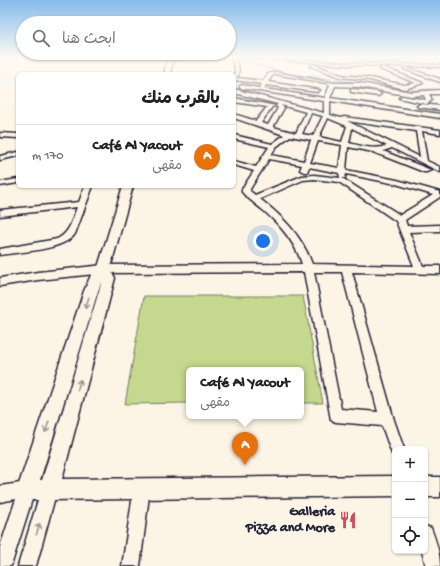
<!DOCTYPE html>
<html lang="ar">
<meta charset="utf-8">
<style>
body{margin:0;font-family:"Gochi Hand","Playpen Sans Arabic",sans-serif;background:#f6f6f6;color:#222;direction:rtl}
.controls{position:absolute;right:12px;bottom:12px;display:grid;overflow:hidden;border-radius:6px;box-shadow:0 1px 3px #0004}
.controls button{width:36px;height:36px;display:grid;place-items:center;padding:0;border:0;border-bottom:1px solid #e0e0e0;background:#fff;color:#222;font:20px sans-serif}
.you{position:absolute;left:263px;top:241px;width:14px;height:14px;margin:-10px;border:3px solid #fff;border-radius:50%;background:#1a73e8;box-shadow:0 0 0 6px #1a73e833}
.badge{display:grid;place-items:center;width:26px;height:26px;border-radius:50%;background:#db2777;color:#fff;font-size:13px;font-weight:700}
.pin{position:absolute;translate:-50% -33px;filter:drop-shadow(0 1px 2px #0008)}
.pin::after{content:'';position:absolute;top:21px;width:14px;height:12px;background:inherit;clip-path:polygon(0 0,100% 0,50% 100%)}
.popup{position:absolute;left:186px;top:367px;width:118px;height:52px;box-sizing:border-box;display:grid;place-content:center;border-radius:6px;background:#fff;filter:drop-shadow(0 1px 3px #0005);font-size:13px;white-space:nowrap;color:#767676}
.popup b{font-size:15px;color:#222}
.popup::after{content:'';position:absolute;left:50%;top:100%;margin-left:-8px;border:8px solid transparent;border-top-color:#fff}
.list{margin:0;padding:0;list-style:none}
h2{display:flex;justify-content:space-between;align-items:center;height:52px;margin:0;padding:0 16px;font-size:17px}
h2 small{font-size:13px;font-weight:400;color:#767676}
.list li{display:grid;grid-template-columns:26px 1fr auto;gap:12px;align-items:center;box-sizing:border-box;height:64px;padding:0 16px;border-top:1px solid #e0e0e0}
.list b{display:block;font-size:15px;white-space:nowrap}
.list p{margin:0;font-size:13px;white-space:nowrap;color:#767676}
.list em{font-size:13px;font-style:normal;color:#767676}
.icon{flex:none;width:22px;height:22px;fill:none;stroke:currentColor;stroke-width:2;stroke-linecap:round;stroke-linejoin:round}
.map{position:relative;flex:none;width:440px;height:566px;overflow:hidden;direction:ltr}
.search{position:absolute;background:#fff;box-shadow:0 1px 3px #0004;left:16px;top:16px;width:220px;height:44px;display:flex;align-items:center;gap:10px;box-sizing:border-box;padding:0 14px;border-radius:22px;color:#767676;font-size:15px}
.panel{position:absolute;background:#fff;box-shadow:0 1px 3px #0004;left:16px;top:72px;width:220px;height:116px;border-radius:6px;direction:rtl}
.map>svg:first-child{display:block}
.green{fill:#c4d88e;stroke:#737d64}
.lines{fill:none;stroke-linecap:round;stroke-linejoin:round}
.stream{stroke:#6584a8;stroke-width:1}
.minor-casing{stroke:#22223b;stroke-width:3}
.tertiary-casing{stroke:#22223b;stroke-width:3}
.minor{fill:#fcf5e5;fill-rule:evenodd}
.tertiary{fill:#fcf5e5;fill-rule:evenodd}
.oneway{stroke:#9a9698}
.labels{text-anchor:middle;dominant-baseline:central;stroke-width:3.5;stroke-linejoin:round;paint-order:stroke}
.near-poi-label{font-size:14px;font-weight:bold;fill:#22223b;stroke:#fcf5e5;text-anchor:end}
</style>
<div class="map">
<svg width="440" height="566" viewBox="0 0 440 566">
<rect width="100%" height="100%" fill="#fcf5e5"/>
<filter id="ink" filterUnits="userSpaceOnUse"><feTurbulence type="fractalNoise" baseFrequency=".025" numOctaves="2"/><feDisplacementMap in="SourceGraphic" scale="8" xChannelSelector="R" yChannelSelector="G"/><feConvolveMatrix kernelMatrix="1 2 1 2 8 2 1 2 1" color-interpolation-filters="sRGB"/></filter>
<g filter="url(#ink)">
<path class="green" d="M144,296h159l20,107h-22v-33h-112v33l-64,1z"/>
<g class="lines">
<path class="stream" d="M241,60l48,14 73,9
M401,91l30,-2 9,1"/>
<g class="minor-casing">
<path id="minor" d="M231,57h4c2,8 6,12 2,21l26,3 5,-7 7,-2 59,11h26l51,9 29,-2v4h-11l3,6 -5,4 -28,-6 3,-2 24,4 -2,-5 -13,1 -51,-9 -25,-1 -5,12 110,16v4l-110,-17v14l11,3 3,-1 96,13v4l-18,-3 5,30 13,6v5l-48,-24 -9,3 48,19 -4,2h-3l-51,-20 -25,-5 -2,23 51,10 43,12v5l-35,23 2,6 33,-1v6l-31,1 14,34h17v8l-88,-2 42,148 10,29h-9v6l-3,-1 -10,-28 -46,-4 -5,-2 -27,-148 -200,1 -66,7 -38,6v-8l38,-6 66,-7 198,-1c-7,-22 -21,-38 -38,-53 -7,-6 -16,-12 -22,-19v-3l12,-18 -20,-6v-4l22,6 13,-20 -35,-8v-4l38,9 12,-9 -50,-17v-4l22,7 11,-14 -33,-5v-4l42,8 2,-2 -44,-11v-4l90,24v-12l-84,-13v-2l2,-1 17,3 3,-4 -28,-4 1,-11zM275,74l52,9 3,2 -5,13 -61,-9 2,-4 51,7 3,-2 -52,-8 4,-6zM281,105l25,7 -10,21 -23,-6 11,-19zM276,106l2,2 -10,17 -7,-2 11,-16zM311,113l12,3 -10,20 -11,-2zM328,118l19,8 -5,16 -23,-5zM347,121l69,10 4,26zM352,128l35,18c-14,4 -25,0 -38,-3zM290,136l21,4 -7,21 -33,-6 5,-8zM318,141l24,4 -3,23 -29,-5zM269,159l33,6 -2,5 4,2h3l2,-5 30,6 1,5 -26,-3 -12,1 -47,19 -5,-4v-2zM346,174l50,10 37,11 -33,20 -58,-37h3zM314,179l25,3 57,39 18,45 -102,-2c-10,-28 -29,-47 -52,-65l43,-19zM314,272h28l36,140 -37,-3z
M239,57h25l85,6 91,2v2l-91,-2z
M399,57h7l-20,6 -2,-1z
M313,64l28,11 29,3 35,7 11,-2 -36,-14 2,-2 41,16 -18,6 -35,-9 -30,-3 -29,-11z
M404,67l36,12v3l-36,-13z
M353,89l25,3 3,2 -3,2 -27,-4v-2z
M420,104l20,2v4l-22,-3 -1,-1z
M0,133l18,1v4l-18,-1z
M18,152v4l-18,4v-4z
M18,179v4l-18,3v-4z
M85,186h8l-18,48c-10,16 -56,18 -75,21v-6l57,-10c13,-6 15,-19 20,-32l-77,9v-6l79,-8z
M142,480l5,3 3,5 -10,78h-18l12,-78 3,-5z
M27,482l5,3 3,5 -24,76h-11v-19l16,-48 -16,3v-16z
M49,482l5,3 3,5 -21,76h-18l23,-76 3,-5z
M425,526l6,2c5,13 9,25 9,38h-14l-4,-15h3z"/>
</g>
<g class="tertiary-casing">
<path id="tertiary" d="M168,57h6l-4,17h-6z
M123,186h10l-23,83 5,9 -53,201 333,-3v20l-346,4h-22l-7,-3 -3,-7 67,-199 7,-16 7,-8zM102,281l-60,199h-2l58,-189z
M425,477h15v20h-15z"/>
</g>
<use href="#minor" class="minor"/>
<use href="#tertiary" class="tertiary"/>
</g>
<defs><path id="oneway-shaft" d="M-6 0H5M1.5-3L5.5 0L1.5 3" fill="none" stroke-width="1.6" stroke-linecap="round" stroke-linejoin="round"/></defs>
<g class="oneway">
<use href="#oneway-shaft" transform="translate(87 303) rotate(108)"/>
<use href="#oneway-shaft" transform="translate(79 385) rotate(-74)"/>
<use href="#oneway-shaft" transform="translate(47 427) rotate(108)"/>
<use href="#oneway-shaft" transform="translate(38 529) rotate(-74)"/>
</g>
</g>
<linearGradient id="sky" x2="0" y2="1"><stop stop-color="#85bbeb"/><stop offset="0.42" stop-color="#fefaf3"/><stop offset="1" stop-color="#fefaf3" stop-opacity="0"/></linearGradient>
<rect width="440" height="136" fill="url(#sky)"/>
<defs>
<g id="restaurant-bare" transform="scale(1.38)"><path d="M-5-6h1v4h1v-4h1v4h1v-4h1v5L-1.5 .5V6h-2V.5L-5-1ZM5-6V6H3V1.5H1.5Q1.5-4 5-6Z" fill="#d1495b" stroke="#fcf5e5" stroke-width="2.5" paint-order="stroke"/></g>
</defs>
<g fill-rule="evenodd">
<use href="#restaurant-bare" x="348" y="520"/>
</g>
<g class="labels">
<g class="near-poi-label">
<text x="335" y="512">Galleria<tspan x="335" dy="16">Pizza and More</tspan></text>
</g>
</g>
</svg>
<div class="controls">
<button>+</button>
<button>−</button>
<button><svg class="icon" aria-label="locate" viewBox="0 0 24 24"><circle cx="12" cy="12" r="6"/><path d="M12 2v4M12 18v4M2 12h4M18 12h4"/></svg></button>
</div>
<div class="you"></div>
<div class="pin badge" style="left:245px;top:465px;background:#e8710a">A</div>
<div class="popup"><b>Café Al Yacout</b>مقهى</div>
<div class="search"><svg class="icon" aria-label="search" viewBox="0 0 24 24"><circle cx="10" cy="10" r="6"/><path d="M15 15l6 6"/></svg>ابحث هنا</div>
<section class="panel">
<h2>بالقرب منك<small></small></h2>
<ul class="list">
<li><span class="badge" style="background:#e8710a">A</span><div><b>Café Al Yacout</b><p>مقهى</p></div><em>170 m</em></li>
</ul>
</section>
</div>
